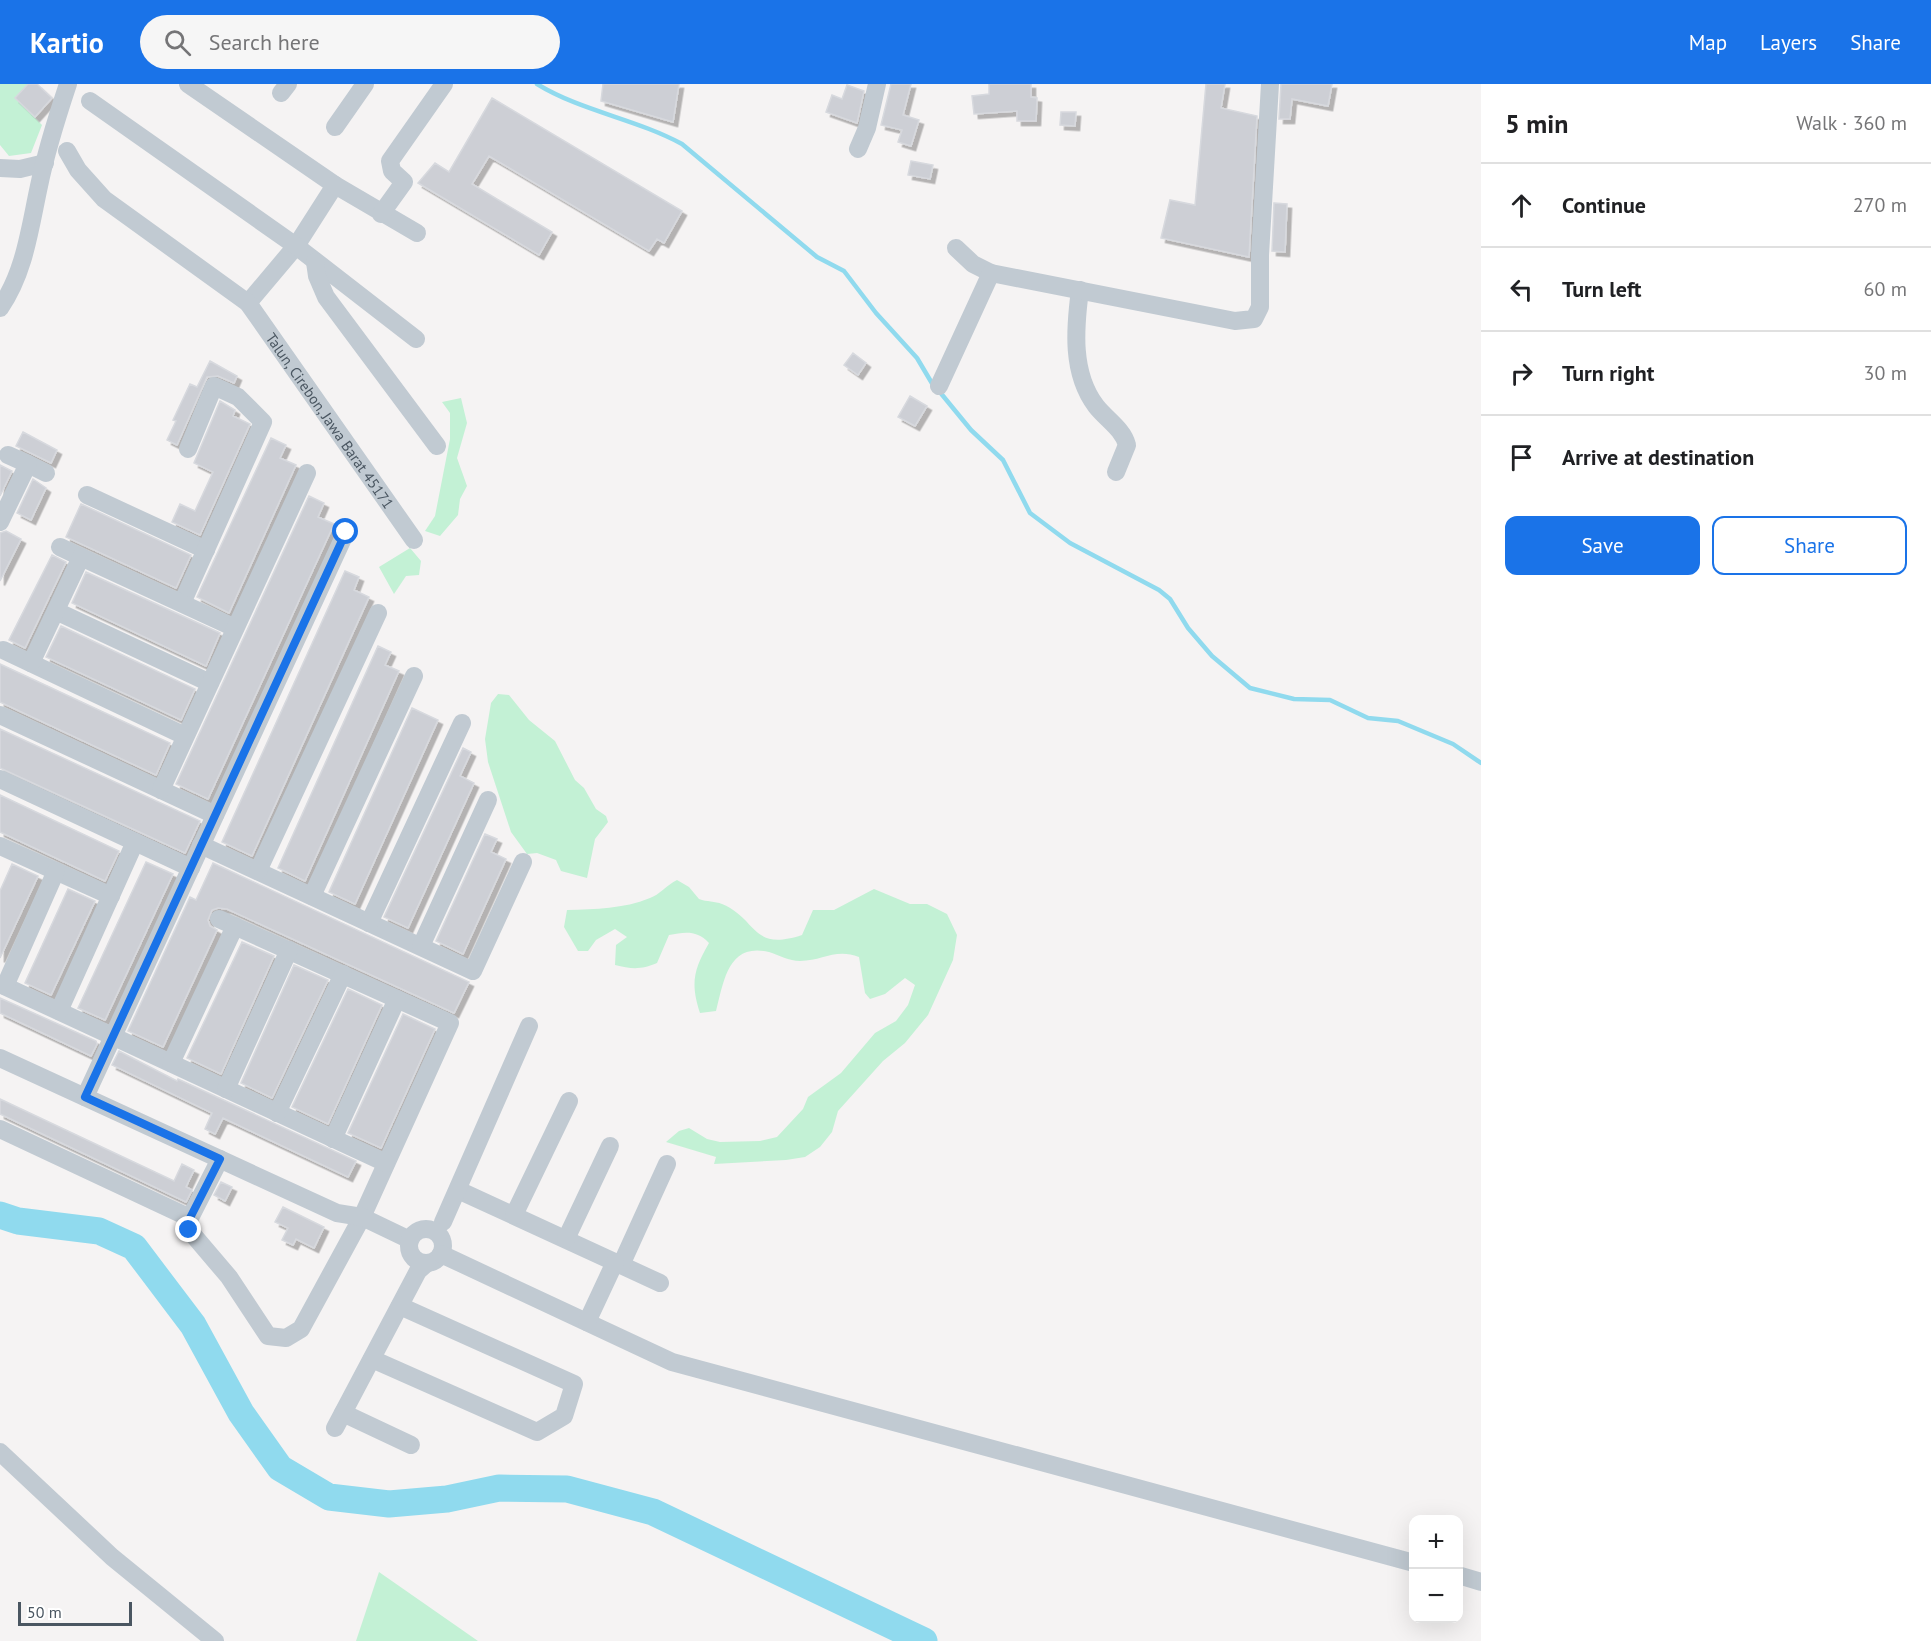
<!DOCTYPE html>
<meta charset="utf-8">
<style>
body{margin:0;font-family:"PT Sans",sans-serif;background:#f6f6f6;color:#202124}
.controls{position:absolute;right:18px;bottom:18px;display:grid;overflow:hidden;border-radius:12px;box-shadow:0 6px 24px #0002}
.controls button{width:54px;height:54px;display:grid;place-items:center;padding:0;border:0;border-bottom:2px solid #e0e0e0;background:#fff;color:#202124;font:30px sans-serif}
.scale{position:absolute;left:18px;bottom:15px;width:114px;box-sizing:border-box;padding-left:6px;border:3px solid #4a5661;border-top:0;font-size:16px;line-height:21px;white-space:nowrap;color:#4a5661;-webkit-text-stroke:4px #fff;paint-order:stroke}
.stop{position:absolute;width:18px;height:18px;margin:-14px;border:4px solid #1a73e8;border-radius:50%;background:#fff}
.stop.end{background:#1a73e8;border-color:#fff;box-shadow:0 2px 6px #0008}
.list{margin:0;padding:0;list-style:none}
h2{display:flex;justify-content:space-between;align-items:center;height:78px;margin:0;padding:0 24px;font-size:26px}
h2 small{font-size:20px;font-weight:400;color:#757577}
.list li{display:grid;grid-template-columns:39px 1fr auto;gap:18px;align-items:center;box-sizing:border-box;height:84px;padding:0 24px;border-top:2px solid #e0e0e0}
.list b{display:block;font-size:22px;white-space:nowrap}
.list em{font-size:20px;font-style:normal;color:#757577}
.actions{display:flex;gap:12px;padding:18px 24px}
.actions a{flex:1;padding:14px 0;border:2px solid #1a73e8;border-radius:12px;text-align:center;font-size:21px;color:#1a73e8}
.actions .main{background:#1a73e8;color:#fff}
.icon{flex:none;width:33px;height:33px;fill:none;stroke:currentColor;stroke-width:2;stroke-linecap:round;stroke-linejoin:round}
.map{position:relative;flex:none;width:1481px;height:1557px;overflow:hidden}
header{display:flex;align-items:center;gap:36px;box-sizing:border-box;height:84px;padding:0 30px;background:#1a73e8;color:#fff}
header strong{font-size:28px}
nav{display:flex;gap:33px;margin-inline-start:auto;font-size:21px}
.search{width:420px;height:54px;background:#f6f6f6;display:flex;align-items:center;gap:15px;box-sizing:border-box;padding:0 21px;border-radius:33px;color:#757577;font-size:22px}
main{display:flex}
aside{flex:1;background:#fff}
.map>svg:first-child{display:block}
.green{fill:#c3f1d5}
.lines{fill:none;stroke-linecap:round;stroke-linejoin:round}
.stream{stroke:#90daee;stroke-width:4.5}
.river{stroke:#90daee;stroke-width:27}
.building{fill:#cdcfd5;stroke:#d7d9de;stroke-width:1.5;filter:url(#shadow)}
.minor{stroke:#c1cad2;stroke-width:18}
.route{stroke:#1a73e8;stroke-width:8}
.labels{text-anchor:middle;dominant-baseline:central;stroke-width:5;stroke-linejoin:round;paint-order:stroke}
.street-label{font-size:15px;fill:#4a5661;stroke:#fff}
</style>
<header>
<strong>Kartio</strong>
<div class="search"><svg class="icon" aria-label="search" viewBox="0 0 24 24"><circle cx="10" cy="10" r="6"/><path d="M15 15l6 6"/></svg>Search here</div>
<nav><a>Map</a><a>Layers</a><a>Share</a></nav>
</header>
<main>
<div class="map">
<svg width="1481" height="1557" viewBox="0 0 1481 1557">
<defs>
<filter id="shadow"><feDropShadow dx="4.5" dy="4.5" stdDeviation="0" flood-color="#0004"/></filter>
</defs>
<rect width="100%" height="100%" fill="#f5f3f3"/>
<path class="green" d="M0,0h29l-14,14 27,27 -11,28 -22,3 -9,-11z
M461,314l6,25 -10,35 10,28 -7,13 -2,16 -18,21 -15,-5 10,-15 15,-77v-26l-8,-11z
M410,464l11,13 -2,14 -13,1 -12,18 -15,-27z
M498,610l11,1 20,25 26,21 20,39 9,8 12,21 10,7 2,6 -13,17 -8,39 -26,-7 -5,-11 -19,-7 -10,1 -16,-22 -23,-70 -3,-23 6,-36z
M677,796l12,7 10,12c8,3 16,2 23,5 36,15 29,48 80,31l11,-25h21l40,-21 36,15h17l20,10 10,21 -4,25 -25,55 -23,28 -22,18 -45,50 -6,21 -12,15 -15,10 -19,3 -72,4 2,-7 -50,-15 13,-11 10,-3 18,11 13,3 40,-1 17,-4 26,-28 5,-12 33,-24 34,-40 21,-12 12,-16 7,-20 -10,-7 -20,16 -15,5 -5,-6 -6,-36c-24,-9 -36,4 -59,4 -11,0 -21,-6 -31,-9 -41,-10 -45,29 -53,59l-16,2c-10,-30 -6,-44 9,-70 -12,-13 -24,-11 -40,-8l-12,28c-16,7 -26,6 -42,2l1,-20 11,-8 -12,-8 -19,11 -8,11h-10l-14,-24 3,-17c29,-1 56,-1 83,-12 9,-3 17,-13 27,-18z
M379,1488l99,69h-122z"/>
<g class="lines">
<path class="stream" d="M537,0c44,27 99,35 145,60l135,113 27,14 32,42 41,45 16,27
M939,307l32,39 32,30 27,53 40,30 89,47 11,9 18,29 24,28 38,32 44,11 36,1 38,18 30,3 55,23 28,19"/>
<path class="river" d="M0,1131l18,6 81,10 35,16 59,78 48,88 39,55 49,29 60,7 58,-5 52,-11 68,1 86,23 271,129"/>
</g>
<path class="building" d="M28,0h9l15,14 -17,19 -20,-19z
M603,0h76l-6,38 -72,-21z
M891,0h20l-8,31 16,5 -8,26 -13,-4 4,-12 -21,-5z
M989,0h42v13l6,1 -1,23h-19v-10l-43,3 -2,-18 17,-2z
M1206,0h19l-4,24 36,8 -8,141 -88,-19 9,-38 25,5z
M1281,0h51l-4,22 -36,-7 -2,20h-11z
M847,1l17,6 -7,32 -31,-11 6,-17 10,4z
M492,14l190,113 -18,32 -7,-4 -8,12 -160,-95 -17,28 80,48 -13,23 -121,-72 17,-20 14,9z
M1061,28h15l-1,14 -15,-1z
M911,77l22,4 -3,14 -22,-4z
M1274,119l13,1 -2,48 -13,-1z
M853,269l13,10 -8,12 -14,-10z
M210,277l27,15 -3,7 -16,-7 -11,1 -30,68 -10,-5 9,-19 -3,-1 17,-36 7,3z
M910,312l17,10 -12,20 -17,-9z
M220,317l15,9 -2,6 17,8 -50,111 -28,-13 8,-18 15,7 18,-39 -19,-9z
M23,348l34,18 -6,13 -35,-17z
M271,354l15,7 -6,13 16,7 -67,148 -32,-16z
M0,381l12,6 -12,25z
M33,395l13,9 -15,32 -14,-7z
M309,412l15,7 -6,14 16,7 -126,275 -32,-15z
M81,420l110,51 -15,33 -110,-51z
M6,447l15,8 -21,42v-48z
M52,471l14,7 -41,86 -16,-8z
M345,487l14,6 -5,13 15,7 -117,259 -30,-14z
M86,488l134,61 -14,33 -134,-63z
M61,542l134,63 -14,31 -135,-63z
M378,562l13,6 -6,13 14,6 -94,210 -27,-13z
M0,580l170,79 -14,32 -156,-73z
M412,624l26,12 -83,184 -26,-12z
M0,645l200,92 -15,32 -185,-85z
M463,664l8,4 -11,24 14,7 -66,145 -24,-11z
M0,711l119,56 -14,30 -105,-49z
M485,750l12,5 -6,13 15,7 -43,95 -27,-13z
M146,778l27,12 -68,146 -27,-12z
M213,779l256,119 -15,31 -227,-104 -9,-1 -6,2 -4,10 2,6 7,4 -54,117 -35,-16 62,-134 6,3z
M12,780l26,12 -38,82v-67z
M68,805l27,12 -44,94 -26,-12z
M242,858l32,14 -53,118 -34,-16z
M294,881l34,15 -56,118 -31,-15z
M348,905l34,16 -54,119 -36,-17z
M0,914l96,43 1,3 -6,12 -91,-43z
M403,930l32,15 -54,119 -33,-15z
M119,967l58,30 1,-2 178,82 -8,16 -125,-59 -8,16 -10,-5 7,-16 -100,-48z
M0,1015l174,82 8,-17 12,6 -8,17 6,3 -6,12 -186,-88z
M221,1098l11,5 -7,14 -11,-6z
M283,1123l41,20 -10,21 -18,-9 -3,6 -11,-5 6,-12 -13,-6z"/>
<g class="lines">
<g class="minor">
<path d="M188,0l147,101 -39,61 -48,57"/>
<path d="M281,9l7,-9"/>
<path d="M90,17l206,145 120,93"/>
<path d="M335,43l30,-43"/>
<path d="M858,65l9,-21 10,-44"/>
<path id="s1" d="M67,67l11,19 26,29 144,104 166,237"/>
<path d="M0,84l20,1 25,-6"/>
<path d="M335,101l82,48"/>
<path d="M381,130l23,-32 -12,-11 -2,-10 54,-77"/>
<path d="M956,164l17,16 18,9"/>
<path d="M315,178l2,14 9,21 111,149"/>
<path d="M1080,206c-5,38 -9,83 16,116 10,13 27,23 31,39l-11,27"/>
<path d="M0,224c25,-36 30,-81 39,-122 7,-34 18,-69 29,-102"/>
<path d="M939,302l52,-113 244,48 19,-2 6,-12v-52l10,-171"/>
<path d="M28,380l18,9"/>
<path d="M87,411l119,55"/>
<path d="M0,438l28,-58 -20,-9"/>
<path d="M60,463l21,10"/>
<path d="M182,519l81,-181 -25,-25 -24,-11 -26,63"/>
<path d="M56,527l154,72"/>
<path d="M3,566l182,86"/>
<path d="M31,579l50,-106 154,71"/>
<path d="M0,631l215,100"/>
<path d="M0,695l191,89"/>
<path d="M161,706l146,-317"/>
<path d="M201,761l272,126 50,-109"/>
<path d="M0,762l111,50"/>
<path d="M258,787l120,-258"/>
<path d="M312,812l102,-220"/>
<path d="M219,835l231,104 -88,194 -61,112 -15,9 -18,-2 -39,-59 -40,-47 1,-12 30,-59"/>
<path d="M369,839l93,-200"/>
<path d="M421,862l67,-146"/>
<path d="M0,900l386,179"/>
<path d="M5,902l51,-115"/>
<path d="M59,927l76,-169"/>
<path d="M0,974l337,155 25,4 48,23"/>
<path d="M171,979l64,-137"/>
<path d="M226,1005l63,-139"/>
<path d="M85,1013l261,-565"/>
<path d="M277,1029l66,-139"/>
<path d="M0,1045l190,89"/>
<path d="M333,1055l64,-140"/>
<path d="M458,1106l202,93"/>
<path d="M514,1131l55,-114"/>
<path d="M443,1138l86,-196"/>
<circle cx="426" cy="1162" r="17"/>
<path d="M566,1155l44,-93"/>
<path d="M441,1170l231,108 742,201"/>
<path d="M621,1181l46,-101"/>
<path d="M587,1238l28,-60"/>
<path d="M372,1275l165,73 27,-16 10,-32 -174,-78"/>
<path d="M343,1329l68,32"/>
<path d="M335,1344l83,-157 9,-8"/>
<path d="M0,1368l112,105 103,84"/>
<path d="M1458,1491l23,7"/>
</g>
</g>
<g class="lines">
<path class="route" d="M189,1146l1,-12 30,-59 -135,-62 261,-565"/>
</g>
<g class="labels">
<g class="street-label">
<text stroke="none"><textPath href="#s1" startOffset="382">Talun, Cirebon, Jawa Barat 45171</textPath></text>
</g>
</g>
</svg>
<div class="controls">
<button>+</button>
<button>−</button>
</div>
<div class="scale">50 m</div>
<div class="stop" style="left:346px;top:448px"></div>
<div class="stop end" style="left:189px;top:1146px"></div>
</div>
<aside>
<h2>5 min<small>Walk · 360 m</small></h2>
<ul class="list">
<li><svg class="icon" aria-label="ahead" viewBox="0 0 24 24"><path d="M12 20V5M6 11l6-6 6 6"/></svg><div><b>Continue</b></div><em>270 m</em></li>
<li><svg class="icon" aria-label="left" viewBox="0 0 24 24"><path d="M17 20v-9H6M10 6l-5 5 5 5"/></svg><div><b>Turn left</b></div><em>60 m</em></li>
<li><svg class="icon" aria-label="right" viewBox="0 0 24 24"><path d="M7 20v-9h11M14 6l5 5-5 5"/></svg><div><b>Turn right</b></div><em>30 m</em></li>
<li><svg class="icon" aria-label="arrive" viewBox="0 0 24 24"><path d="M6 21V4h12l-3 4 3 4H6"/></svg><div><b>Arrive at destination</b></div></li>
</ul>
<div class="actions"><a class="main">Save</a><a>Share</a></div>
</aside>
</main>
